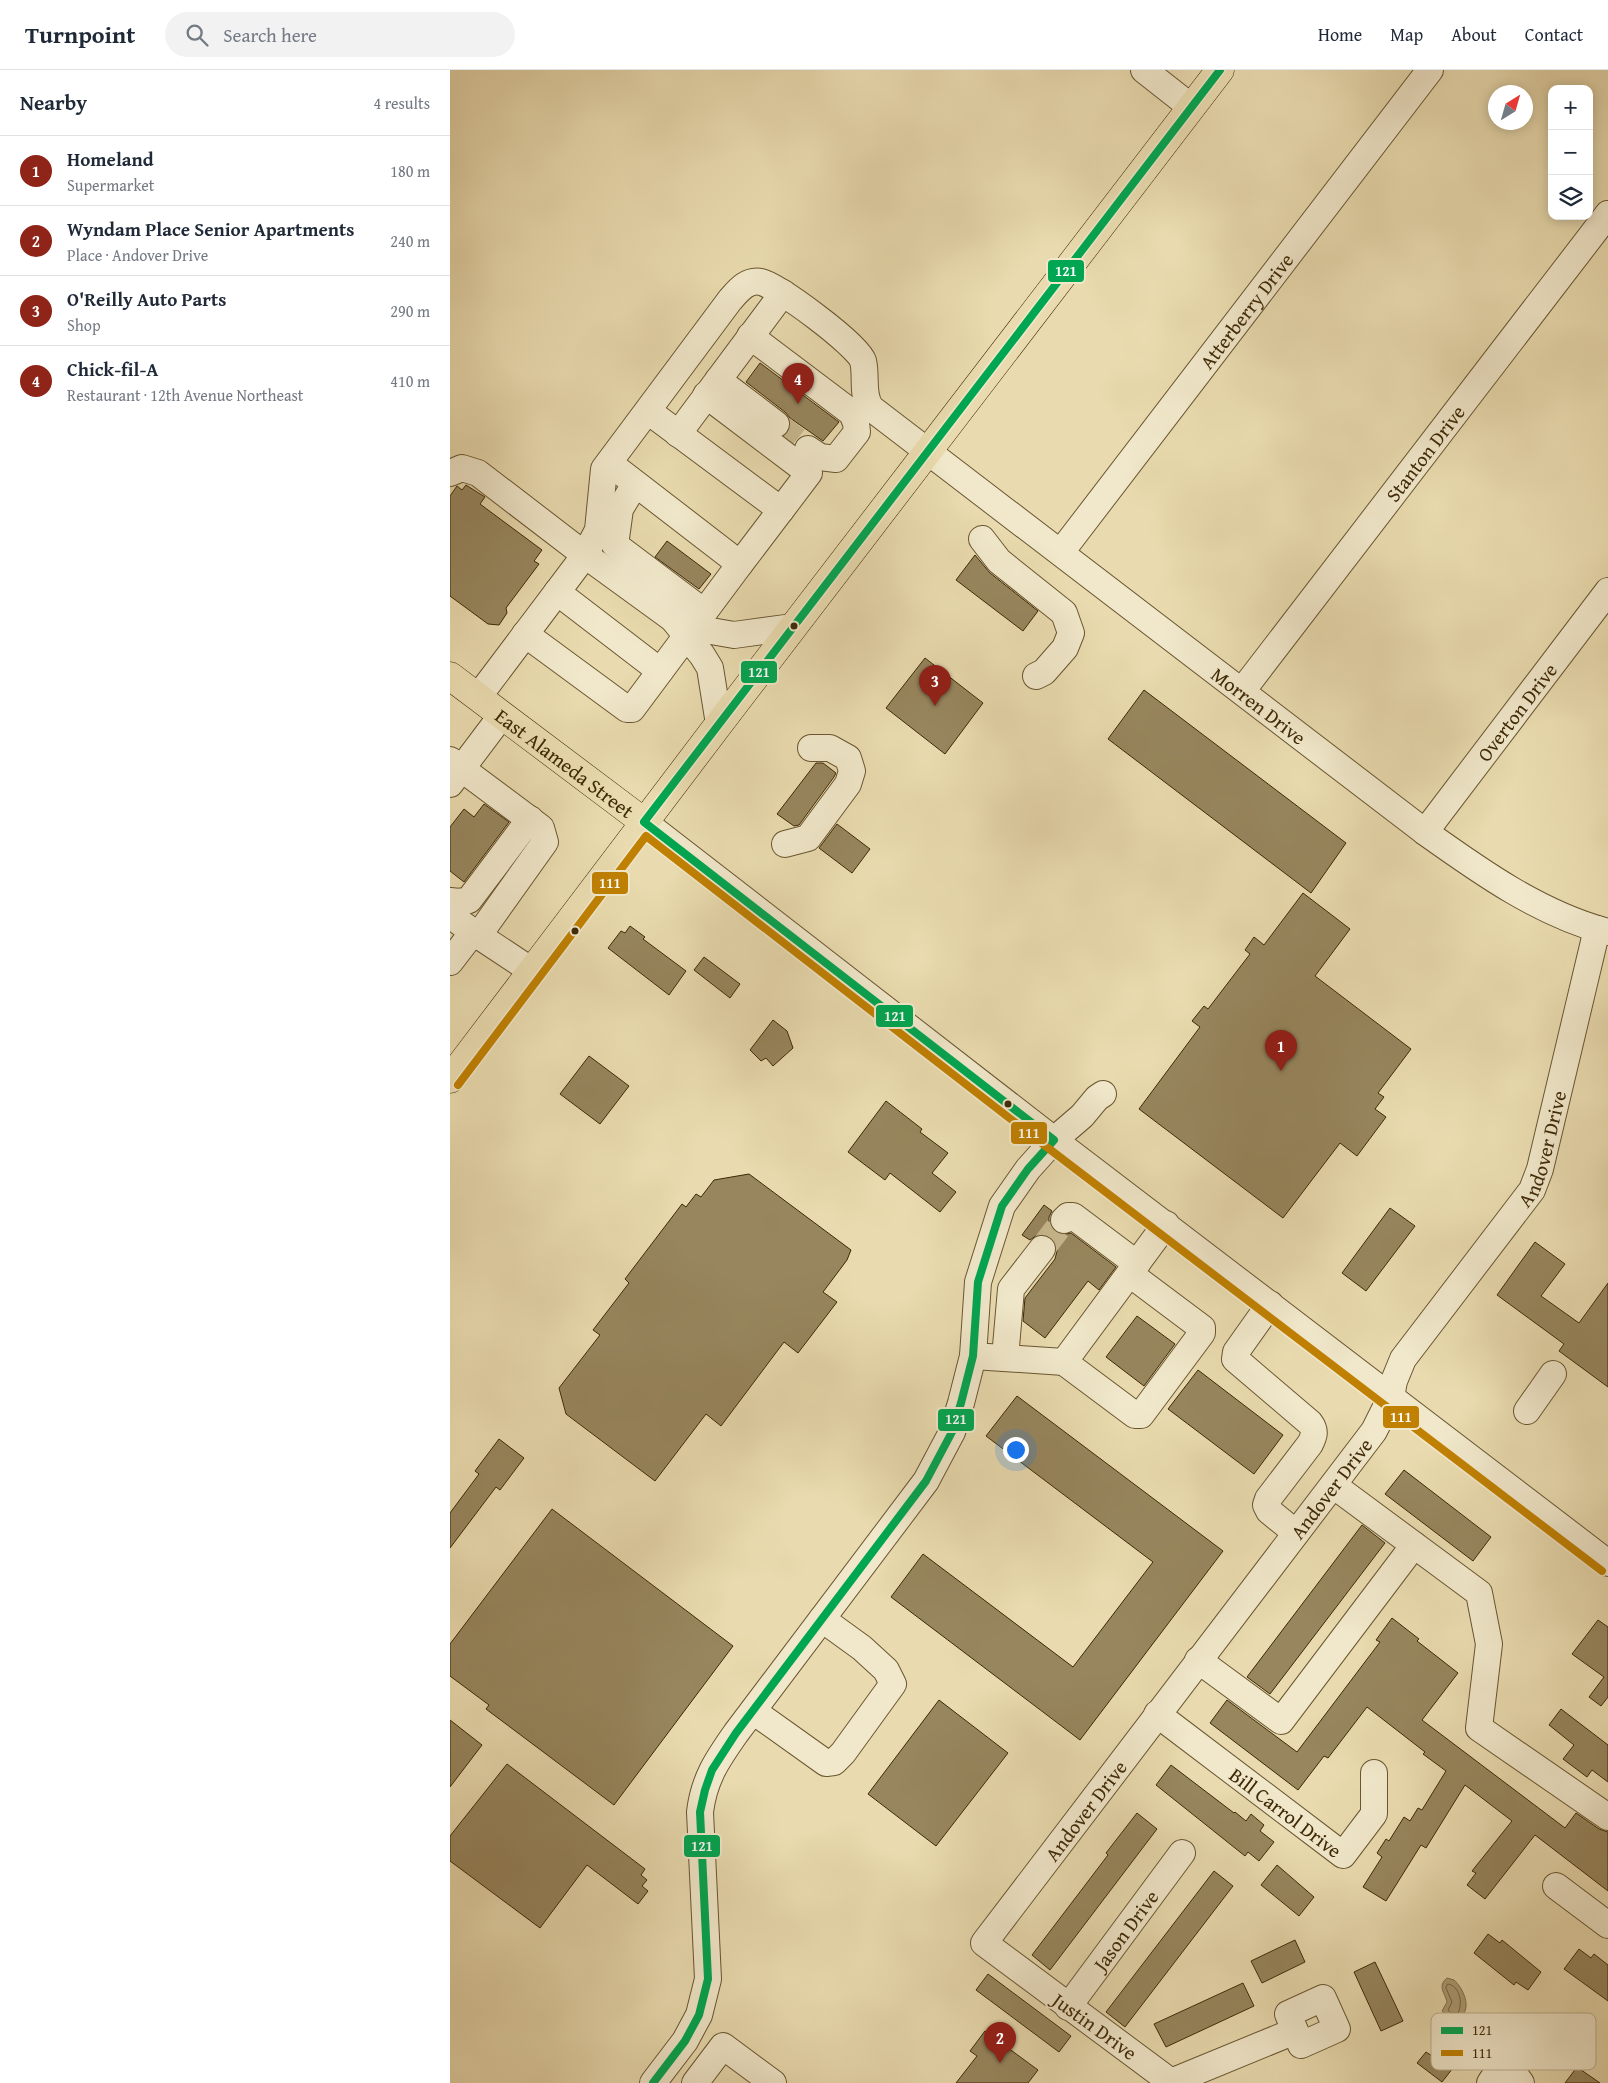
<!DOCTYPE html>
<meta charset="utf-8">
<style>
body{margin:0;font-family:"Gentium Book Plus",serif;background:#f2f2f3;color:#1f2937}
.controls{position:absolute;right:15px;top:15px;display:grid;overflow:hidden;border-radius:10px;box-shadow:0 2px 12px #0003}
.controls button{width:45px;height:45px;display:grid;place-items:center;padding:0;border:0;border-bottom:1px solid #e0e1e3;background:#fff;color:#1f2937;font:25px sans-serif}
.compass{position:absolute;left:1038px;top:15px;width:45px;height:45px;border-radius:50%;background:#fff;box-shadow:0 2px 12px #0003;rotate:37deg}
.you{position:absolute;left:565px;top:1379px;width:18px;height:18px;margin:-12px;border:4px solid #fff;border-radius:50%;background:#1a73e8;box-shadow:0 0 0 8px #1a73e833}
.badge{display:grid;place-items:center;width:32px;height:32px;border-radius:50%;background:#8f2418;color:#fff;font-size:16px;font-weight:700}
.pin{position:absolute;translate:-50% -41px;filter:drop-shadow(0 1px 2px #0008)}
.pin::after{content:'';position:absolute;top:26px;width:18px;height:15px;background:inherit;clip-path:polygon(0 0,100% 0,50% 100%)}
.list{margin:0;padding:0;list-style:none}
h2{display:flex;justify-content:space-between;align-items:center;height:65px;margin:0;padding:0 20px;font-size:21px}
h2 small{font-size:16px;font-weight:400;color:#747a83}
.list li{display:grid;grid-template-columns:32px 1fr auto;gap:15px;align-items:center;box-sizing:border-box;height:70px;padding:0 20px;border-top:1px solid #e0e1e3}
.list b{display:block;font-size:19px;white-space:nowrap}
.list p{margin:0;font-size:16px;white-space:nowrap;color:#747a83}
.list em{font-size:16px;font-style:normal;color:#747a83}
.icon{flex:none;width:28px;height:28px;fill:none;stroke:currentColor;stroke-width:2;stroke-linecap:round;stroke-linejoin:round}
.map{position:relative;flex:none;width:1158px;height:2013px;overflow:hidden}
header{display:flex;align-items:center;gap:30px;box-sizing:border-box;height:70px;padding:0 25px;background:#fff;border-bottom:1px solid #e0e1e3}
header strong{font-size:24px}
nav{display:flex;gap:28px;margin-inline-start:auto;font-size:18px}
.search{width:350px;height:45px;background:#f2f2f3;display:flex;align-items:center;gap:12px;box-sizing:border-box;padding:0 18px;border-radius:28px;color:#747a83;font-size:19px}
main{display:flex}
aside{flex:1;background:#fff}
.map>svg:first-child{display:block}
.water{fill:#af9e76;stroke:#826f49}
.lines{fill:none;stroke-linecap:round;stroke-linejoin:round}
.shore{stroke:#76643e;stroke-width:1}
.building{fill:#97865e;stroke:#3e2906}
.minor-tunnel{stroke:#c7b78d;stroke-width:26;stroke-dasharray:26 13;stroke-linecap:butt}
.minor-casing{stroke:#695630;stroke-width:28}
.major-casing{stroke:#3e2906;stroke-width:29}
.minor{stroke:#f1e8cb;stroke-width:26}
.major{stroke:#e9dbaf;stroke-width:28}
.bus-1-casing{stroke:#f1e8cb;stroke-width:11}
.bus-2-casing{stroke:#f1e8cb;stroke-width:11}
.bus-1{stroke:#00a651;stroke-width:8}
.bus-2{stroke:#c08002;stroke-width:8}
.bus-dot{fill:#3e2906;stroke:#f1e8cb;stroke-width:2}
.labels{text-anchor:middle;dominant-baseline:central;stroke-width:4;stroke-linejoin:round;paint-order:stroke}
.street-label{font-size:20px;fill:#3e2906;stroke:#f1e8cb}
.key{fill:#f1e8cb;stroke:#bbaf90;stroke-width:1}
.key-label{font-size:14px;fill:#3e2906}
.line-badge{stroke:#f1e8cb;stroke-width:2}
.badge-label{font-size:14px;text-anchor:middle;font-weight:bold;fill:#fff}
</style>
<header>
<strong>Turnpoint</strong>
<div class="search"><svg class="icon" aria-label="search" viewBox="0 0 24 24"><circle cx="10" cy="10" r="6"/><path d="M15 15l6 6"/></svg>Search here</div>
<nav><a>Home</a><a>Map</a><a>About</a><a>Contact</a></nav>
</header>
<main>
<aside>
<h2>Nearby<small>4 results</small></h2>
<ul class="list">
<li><span class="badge">1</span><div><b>Homeland</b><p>Supermarket</p></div><em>180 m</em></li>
<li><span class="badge">2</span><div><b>Wyndam Place Senior Apartments</b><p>Place · Andover Drive</p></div><em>240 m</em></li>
<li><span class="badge">3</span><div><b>O'Reilly Auto Parts</b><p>Shop</p></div><em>290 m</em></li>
<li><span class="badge">4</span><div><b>Chick-fil-A</b><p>Restaurant · 12th Avenue Northeast</p></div><em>410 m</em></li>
</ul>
</aside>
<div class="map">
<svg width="1158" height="2013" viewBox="0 0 1158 2013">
<rect width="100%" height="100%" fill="#e9dbaf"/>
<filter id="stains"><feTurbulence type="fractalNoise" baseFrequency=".004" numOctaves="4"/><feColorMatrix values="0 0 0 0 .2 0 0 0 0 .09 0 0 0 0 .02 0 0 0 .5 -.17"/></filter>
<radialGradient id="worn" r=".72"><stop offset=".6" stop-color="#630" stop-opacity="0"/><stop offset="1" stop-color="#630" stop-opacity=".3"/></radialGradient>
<path class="water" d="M997,1908l7,2c9,8 18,27 7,37l-11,1 -8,-7 5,-9c-2,-9 -10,-16 0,-24z"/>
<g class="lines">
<path class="shore" d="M998,1914c12,2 15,19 10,29h-7l-3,-3 4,-8 -6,-14z"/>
</g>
<path class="building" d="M310,293l79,59 -16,19 -33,-23 -5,-6 -39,-30z
M16,415l19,12 -5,7 62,46 -8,11 5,3 -33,44 1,5 -8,12 -11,-1 -38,-28v-100l7,-10 5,4z
M217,471l44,33 -12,15 -44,-32z
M525,485l15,18 48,38 -15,20 -67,-51z
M475,588l58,45 -38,51 -59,-46z
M694,620l202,153 -35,50 -203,-154z
M366,693h7l13,10 -2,4 -35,48 -5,1 -17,-12z
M34,734l25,18 -45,60 -14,-11v-44l14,-18 10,8z
M387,754l33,25 -18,24 -33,-25z
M853,823l47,36 -35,47 96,73 -33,44 6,4 -9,12 11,8 -29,39 -17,-13 -57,75 -144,-109 61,-82 -8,-6 12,-15 4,3 42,-55 -5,-4 9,-13 10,8z
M180,856l15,11 -2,2 43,32 -17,24 -61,-47 13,-17 4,2z
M254,887l36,27 -10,14 -36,-28z
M323,950l14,11 6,17 -20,18 -7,-8 -5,3 -11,-11z
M139,986l40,30 -29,38 -40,-30z
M436,1031l36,28 -2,3 28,21 -16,20 24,19 -16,20 -50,-39 -5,7 -37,-28z
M299,1104l102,76 -4,10 -24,32 14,10 -39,51 -14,-11 -63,84 -15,-12 -51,67 -89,-67 -7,-26 41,-53 -7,-5 36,-47 -4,-4 57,-75 4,3 10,-13 5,3 13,-17z
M594,1135l8,6 -3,6v6l5,8 7,4 10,-2 45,34 -17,23 -11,-9 -43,57 -22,-17 2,-23 30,-39 2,-8 -1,-7 -4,-7 -8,-3 -7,1 -7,5 -8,-5z
M940,1138l25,18 -49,65 -24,-18z
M1085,1172l30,22 -24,32 38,27 29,-40v104l-49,-36 5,-7 -67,-49z
M687,1246l38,28 -31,42 -38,-29z
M748,1300l85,65 -29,39 -86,-65z
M567,1326l206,155 -143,189 -189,-143 32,-43 150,113 80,-105 -167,-126z
M49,1369l25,19 -24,32 -4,-3 -46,61v-35l29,-39 -4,-3z
M954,1400l87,67 -18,24 -88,-67z
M102,1439l181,137 -119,159 -128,-96 3,-4 -39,-29v-32z
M912,1455l23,18 -115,151 -23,-17z
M942,1548l27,21 -2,2 41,32 -36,47 143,108 11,-15 23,16 9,3v59l-73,-56 -50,64 -18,-14 9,-12 -4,-2 40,-50 -47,-36 -39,63 -5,-3 -35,56 -23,-14 19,-30 -5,-4 9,-14 3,2 15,-24 6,4 8,-13 4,2 24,-39 -23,-17 2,-2 -58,-45 -39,51 -4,-2 -26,34 -88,-67 17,-23 70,52 83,-110 -4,-2z
M1148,1550l10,7v70l-7,9 -12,-9 15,-20 -32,-23z
M489,1630l69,53 -72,93 -68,-52z
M1111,1639l47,36v37l-16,-12 -5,7 -24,-18 11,-14 -25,-20z
M0,1650l32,25 -32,42z
M57,1694l138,105 -4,6 6,5 -5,6 6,5 -10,13 -51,-39 -47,63 -90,-67v-25z
M721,1695l63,48 1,-1 11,9 5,-7 13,11 -4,6 14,11 -15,19 -11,-9 -3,4 -89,-71z
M687,1743l20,16 -107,141 -18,-15 76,-100 -2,-2z
M827,1795l37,32 -15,19 -38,-31z
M764,1801l19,15 -108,141 -19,-15z
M1038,1864l12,9 2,-3 39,32 -13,18 -12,-8 -2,3 -40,-32z
M845,1870l10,22 -43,21 -11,-22z
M1129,1879l12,9 3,-4 14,11v36l-44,-32z
M925,1892l28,59 -22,10 -27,-59z
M538,1904l83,62 -12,16 -83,-62z
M793,1913l11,23 -88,41 -12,-23z
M1006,1955l19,15 -33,42 -25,-19 9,-11 6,4z
M535,1961l53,39 -10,13h-72l21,-27 -7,-5z
M1127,1997l23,16h-35z"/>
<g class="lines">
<path class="minor-tunnel" d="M326,354l32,25
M592,1179l22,-29"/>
<g class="minor-casing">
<g id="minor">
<path d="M694,0l47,37"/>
<path d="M300,266l102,77 4,10 1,9 -21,27 -16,-2 -12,-8"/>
<path d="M268,310l58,44"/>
<path d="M256,325l103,78 -28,37"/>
<path d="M198,341l133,99 -41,54"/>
<path d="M228,364l105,-141"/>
<path id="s1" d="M0,403l12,-5 16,5 107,82 13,-25 6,-61 126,-169c8,-9 17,-21 31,-18 17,4 97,63 102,79 4,15 -2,34 8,47l554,424c56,40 115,82 183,100"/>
<path d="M185,414l-15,25 -5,36 89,67"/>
<path d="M532,469l17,22 65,52 7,20 -6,15 -21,24 -8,4"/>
<path id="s2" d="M611,482l369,-482"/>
<path d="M107,522l103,79"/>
<path d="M75,564l102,75h5l108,-145 -131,-101"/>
<path id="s3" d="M792,621l366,-477"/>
<path d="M28,627l107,-142 88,64"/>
<path d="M269,654l-9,-56 -8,-13 -29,-36 38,12 23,4 59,-8"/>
<path d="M0,690l91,68 4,14 -62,87 -10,3 -23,-17"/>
<path d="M0,714l52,-69"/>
<path d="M194,752l410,318 554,423"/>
<path id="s4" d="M975,762l183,-241"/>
<path d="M335,774l23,-6 40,-54 4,-13 -4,-13 -18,-10h-19"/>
<path d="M0,831l10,1 9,-2 61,-81"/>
<path d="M0,892l23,-30 59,39"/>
<path d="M614,1150l4,-4h5l64,48"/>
<path d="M820,1234l-34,48 -1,7 75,64c6,8 4,13 0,21l-42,55 -2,6 3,6 27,22"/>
<path d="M523,1286l91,6 102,-138"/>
<path d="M555,1288l6,-69 31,-40"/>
<path d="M614,1292l71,53h6l61,-82v-5l-72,-54"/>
<path d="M1077,1341l26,-37"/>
<path d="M883,1415l146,108 10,51 -10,84 129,89"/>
<path d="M748,1590l83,61 133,-176"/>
<path d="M303,1641l73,52 8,-1 9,-9 50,-69 -7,-14 -24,-22 -40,-29"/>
<path id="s5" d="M707,1644l186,141 31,-41v-41"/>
<path d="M1106,1816l52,39"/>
<path d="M873,1928l14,31 -36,16 -13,-31z"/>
<path id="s6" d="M618,1937l114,-154"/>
<path id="s7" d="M845,1961l-124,51 -187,-139 390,-512 17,-34 3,-16 9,-22 129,-169 8,-21 57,-240"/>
<path d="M203,2013l32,-42 14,-26 9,-36 -8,-167c4,-33 17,-52 36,-79l190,-252 26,-49 9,-29 12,-47 5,-74 24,-76 26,-37 26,-29 28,-24 15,-18 6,-4"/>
<path d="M245,2013l28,-37 50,37"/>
<path d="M1040,2013l13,-19 9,7 9,12"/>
</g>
</g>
<g class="major-casing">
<g id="major">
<path id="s8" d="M0,606l194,146"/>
<path d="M0,1009l269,-355 501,-654"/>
</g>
</g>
<use href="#minor" class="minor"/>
<use href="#major" class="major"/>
<g class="bus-1-casing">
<path id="bus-1" d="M203,2013l32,-42 14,-26 9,-36 -8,-167 5,-22 7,-20 24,-37 190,-252 26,-49 9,-29 12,-47 5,-74 24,-76 26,-37 26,-29 -410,-318 576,-752"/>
</g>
<g class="bus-2-casing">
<path id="bus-2" d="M8,1015l188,-249 402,312 554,423"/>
</g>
<use href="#bus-1" class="bus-1"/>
<use href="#bus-2" class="bus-2"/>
</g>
<g class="bus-dot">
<circle cx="344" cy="556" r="4.5"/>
<circle cx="125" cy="861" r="4.5"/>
<circle cx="558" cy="1034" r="4.5"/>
</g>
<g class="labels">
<g class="street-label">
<text stroke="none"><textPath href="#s2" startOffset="304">Atterberry Drive</textPath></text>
<text stroke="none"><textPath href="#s3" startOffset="300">Stanton Drive</textPath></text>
<text stroke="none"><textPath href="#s1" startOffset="1170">Morren Drive</textPath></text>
<text stroke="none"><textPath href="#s4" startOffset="151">Overton Drive</textPath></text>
<text stroke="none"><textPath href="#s8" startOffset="144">East Alameda Street</textPath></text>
<text stroke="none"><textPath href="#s7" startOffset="1344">Andover Drive</textPath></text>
<text stroke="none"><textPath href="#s7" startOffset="939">Andover Drive</textPath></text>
<text stroke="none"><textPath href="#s5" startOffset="162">Bill Carrol Drive</textPath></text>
<text stroke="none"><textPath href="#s7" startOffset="534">Andover Drive</textPath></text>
<text stroke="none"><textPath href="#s6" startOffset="96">Jason Drive</textPath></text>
<text transform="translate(645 1956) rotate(36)">Justin Drive</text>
</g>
</g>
<rect x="981" y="1943" width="165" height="57" rx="8" class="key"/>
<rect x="991" y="1957" width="22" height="7" fill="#00a651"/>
<rect x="991" y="1980" width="22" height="6" fill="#c08002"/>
<g class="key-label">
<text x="1022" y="1965">121</text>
<text x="1022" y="1988">111</text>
</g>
<g class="line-badge">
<rect x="597" y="189" width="38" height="24" rx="5" fill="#00a651"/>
<rect x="290" y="590" width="38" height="24" rx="5" fill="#00a651"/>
<rect x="141" y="801" width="38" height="24" rx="5" fill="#c08002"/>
<rect x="425" y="934" width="39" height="24" rx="5" fill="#00a651"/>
<rect x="560" y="1051" width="38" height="24" rx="5" fill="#c08002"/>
<rect x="932" y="1335" width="38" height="24" rx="5" fill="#c08002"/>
<rect x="487" y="1338" width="38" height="24" rx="5" fill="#00a651"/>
<rect x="233" y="1764" width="38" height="24" rx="5" fill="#00a651"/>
</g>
<g class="badge-label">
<text x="616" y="206">121</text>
<text x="309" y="607">121</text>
<text x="160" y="818">111</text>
<text x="445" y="951">121</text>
<text x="579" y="1068">111</text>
<text x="951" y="1352">111</text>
<text x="506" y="1354">121</text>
<text x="252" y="1781">121</text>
</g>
<rect width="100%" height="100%" filter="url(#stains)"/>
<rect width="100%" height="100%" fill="url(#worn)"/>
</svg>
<div class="controls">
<button>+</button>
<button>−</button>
<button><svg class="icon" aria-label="layers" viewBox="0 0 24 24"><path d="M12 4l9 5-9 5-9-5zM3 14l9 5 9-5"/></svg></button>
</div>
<svg class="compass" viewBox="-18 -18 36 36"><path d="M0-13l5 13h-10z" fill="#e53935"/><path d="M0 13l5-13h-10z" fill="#747a83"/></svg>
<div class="you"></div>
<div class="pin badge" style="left:831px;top:1001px">1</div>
<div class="pin badge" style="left:550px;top:1993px">2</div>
<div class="pin badge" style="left:485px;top:636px">3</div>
<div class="pin badge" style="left:348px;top:334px">4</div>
</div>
</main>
